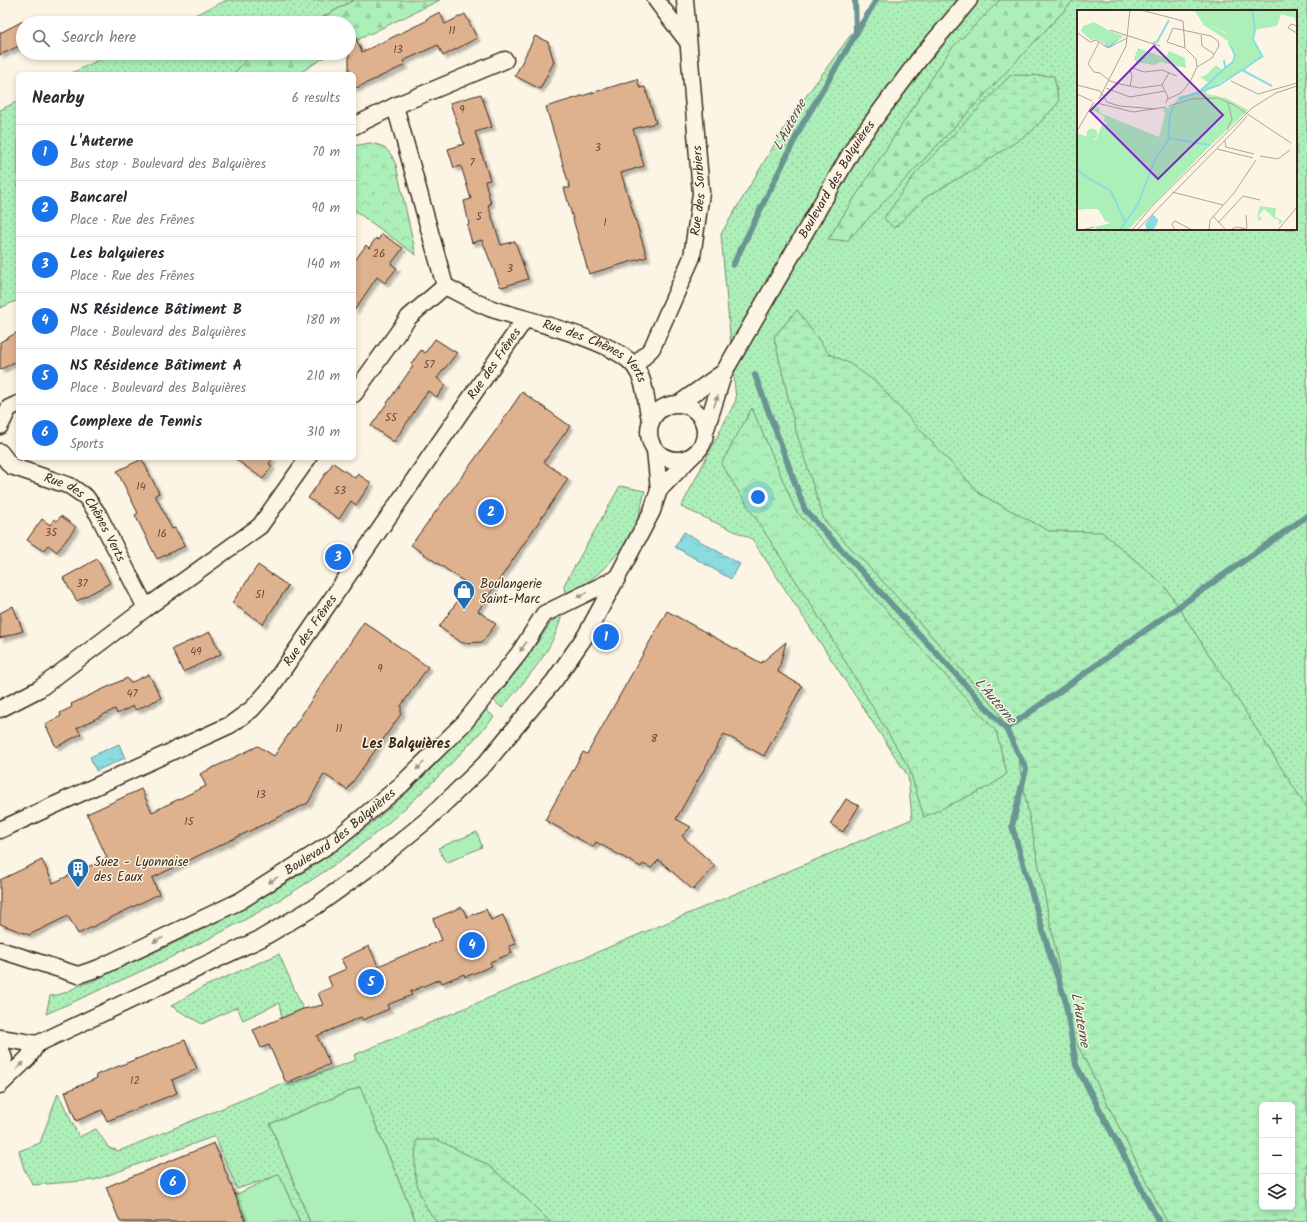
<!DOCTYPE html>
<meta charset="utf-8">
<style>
body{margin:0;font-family:Kalam,sans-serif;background:#f2f2f3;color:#2b2b33}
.controls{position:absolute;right:12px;bottom:12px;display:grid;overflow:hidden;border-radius:6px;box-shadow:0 2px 6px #0003}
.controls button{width:36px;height:36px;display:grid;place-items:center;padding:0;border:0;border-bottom:1px solid #e1e1e2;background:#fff;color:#2b2b33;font:20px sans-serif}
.you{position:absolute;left:758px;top:497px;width:14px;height:14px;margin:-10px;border:3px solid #fff;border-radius:50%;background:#1a73e8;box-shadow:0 0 0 6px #1a73e833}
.badge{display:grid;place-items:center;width:26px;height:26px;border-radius:50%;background:#1a73e8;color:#fff;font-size:13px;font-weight:700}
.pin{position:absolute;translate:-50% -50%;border:2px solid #fff;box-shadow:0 1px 4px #0006}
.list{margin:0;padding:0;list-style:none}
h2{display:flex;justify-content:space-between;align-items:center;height:52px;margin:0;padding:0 16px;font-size:17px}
h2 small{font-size:13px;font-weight:400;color:#7c7c81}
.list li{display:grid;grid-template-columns:26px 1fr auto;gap:12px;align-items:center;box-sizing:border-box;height:56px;padding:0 16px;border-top:1px solid #e1e1e2}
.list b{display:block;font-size:15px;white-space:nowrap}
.list p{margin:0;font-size:13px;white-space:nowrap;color:#7c7c81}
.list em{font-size:13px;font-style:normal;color:#7c7c81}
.icon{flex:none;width:22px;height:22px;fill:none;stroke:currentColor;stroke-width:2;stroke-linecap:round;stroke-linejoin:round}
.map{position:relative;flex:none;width:1307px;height:1222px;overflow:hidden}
.search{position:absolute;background:#fff;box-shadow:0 2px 6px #0003;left:16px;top:16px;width:340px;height:44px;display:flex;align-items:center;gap:10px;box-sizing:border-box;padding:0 14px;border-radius:22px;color:#7c7c81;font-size:15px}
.panel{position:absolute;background:#fff;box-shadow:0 2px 6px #0003;left:16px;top:72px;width:340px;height:388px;border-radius:6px}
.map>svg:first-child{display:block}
.grass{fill:url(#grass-dots);stroke:#748c6c;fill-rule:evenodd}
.forest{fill:url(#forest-firs);stroke:#748c6c}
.wetland{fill:url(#wetland-marsh);stroke:#748c6c;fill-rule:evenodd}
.park{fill:url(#park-crowns);stroke:#748c6c}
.pitch{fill:#acefb9;stroke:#748c6c}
.water{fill:url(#water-ripples);stroke:#6a9593}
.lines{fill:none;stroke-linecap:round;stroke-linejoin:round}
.stream{stroke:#6a9593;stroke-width:6}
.building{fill:#deb18f;stroke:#3b2a1e;filter:url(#shadow)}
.street-casing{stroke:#3b2a1e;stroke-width:19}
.street{stroke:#fcf5e5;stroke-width:16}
.oneway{fill:#9c9082}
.labels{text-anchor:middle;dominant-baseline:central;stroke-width:3;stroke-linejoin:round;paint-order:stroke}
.number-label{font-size:11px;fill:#644c3a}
.street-label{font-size:13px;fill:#3b2a1e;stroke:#fcf5e5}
.poi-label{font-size:13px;fill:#3b2a1e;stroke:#fcf5e5;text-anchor:start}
.water-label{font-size:14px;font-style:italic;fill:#4f564f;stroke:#fcf5e5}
.neighbourhood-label{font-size:14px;font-weight:bold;fill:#3b2a1e;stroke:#fcf5e5}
.inset-river{fill:none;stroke:#8adce1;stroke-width:2}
.inset-road{fill:none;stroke:#afa495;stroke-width:1}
.view{fill:#7b2cbf;fill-opacity:0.15;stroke:#7b2cbf;stroke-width:2}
.inset-edge{fill:none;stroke:#3b2a1e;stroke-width:2}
</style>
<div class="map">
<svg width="1307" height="1222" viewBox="0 0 1307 1222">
<defs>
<pattern id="grass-dots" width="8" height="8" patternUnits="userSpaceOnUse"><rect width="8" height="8" fill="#acefb9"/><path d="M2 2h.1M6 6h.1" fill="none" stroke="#95cd9f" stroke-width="1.8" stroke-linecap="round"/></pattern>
<pattern id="forest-firs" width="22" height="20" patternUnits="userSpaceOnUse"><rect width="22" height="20" fill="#acefb9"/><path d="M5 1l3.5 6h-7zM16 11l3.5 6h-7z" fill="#95cd9f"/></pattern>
<pattern id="wetland-marsh" width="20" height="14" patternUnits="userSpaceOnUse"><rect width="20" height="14" fill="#acefb9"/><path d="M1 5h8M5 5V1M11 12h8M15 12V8" fill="none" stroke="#95cd9f"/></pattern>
<pattern id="park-crowns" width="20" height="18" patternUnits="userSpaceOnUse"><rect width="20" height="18" fill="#acefb9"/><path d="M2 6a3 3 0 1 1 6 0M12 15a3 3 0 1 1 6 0" fill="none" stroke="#95cd9f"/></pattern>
<pattern id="water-ripples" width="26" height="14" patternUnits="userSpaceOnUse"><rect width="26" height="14" fill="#8adce1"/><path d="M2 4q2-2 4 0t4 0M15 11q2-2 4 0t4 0" fill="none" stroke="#78bdc1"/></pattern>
<filter id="shadow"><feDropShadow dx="3.5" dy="3.5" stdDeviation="1" flood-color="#0004"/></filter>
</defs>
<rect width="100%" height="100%" fill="#fcf5e5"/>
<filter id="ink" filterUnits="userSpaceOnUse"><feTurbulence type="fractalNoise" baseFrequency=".025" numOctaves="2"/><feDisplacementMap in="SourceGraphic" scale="8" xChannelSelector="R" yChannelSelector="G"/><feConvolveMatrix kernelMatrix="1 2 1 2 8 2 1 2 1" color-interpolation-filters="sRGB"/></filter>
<g filter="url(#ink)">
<path class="grass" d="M227,0h127l-42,23h-134z
M876,0h431v1222h-891l-56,-135 -90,37 40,98h-10l-21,-47 -42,14 -22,-53 -120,44 -62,5 -9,-16 -5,-18 21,-8 18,-50 21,44 17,-8 13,19 10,3 164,-68 3,2 70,-25 -2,-5 558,-236 -4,-43 -156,-237 -71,-32 55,-107 -15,-166 70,-117zM1078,11h218v218h-218zM1262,1105h30v102h-30z
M113,53h144l-10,6 -14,15h-163z
M18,101v199l-18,8v-198z
M620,486l25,5c-3,10 -4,21 -8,30 -17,36 -38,56 -72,75l-1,-11z
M562,614c-8,37 -37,66 -60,94l-9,-8 27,-33 32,-46z
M485,709l9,8c-54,62 -115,120 -184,164 -83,54 -175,93 -264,133l4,-18c17,-1 25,-11 41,-14 46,-23 94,-42 139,-67 67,-35 130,-78 185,-130 25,-24 47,-50 70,-76z
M279,954l24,55 -21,9 -3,-15 -36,17 -6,-13 -35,17 -31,-18 30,-18z"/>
<path class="forest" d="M354,0h86l-91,44v-21h-37z
M1000,0h74l-227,241 -19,-2 122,-189z
M257,53h74l-33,21h-65l14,-15z"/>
<path class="wetland" d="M1011,75l43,1 5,26 -28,30 -55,36 -50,29 -32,31 -10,-10 31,-44z
M797,310l32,44 18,8 29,20 104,112 69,37 53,1 63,54 142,222v414h-140l-95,-188 -51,-259 -4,-26 -20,-39 -110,-124 -63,-66 -28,-89 -22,-94zM1262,1105h30v102h-30z
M417,1140h21l50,25 38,33 24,24h-113c-22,-27 -25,-49 -20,-82z"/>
<path class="park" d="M369,143c16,2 21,7 27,22l20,90 -62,-45v-64z
M752,408l44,103 200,220 11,43 -17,12 -66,31 -15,-49 -92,-154 -96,-150z"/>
<path class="pitch" d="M477,832l5,15 -36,16 -8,-15z
M360,1087l56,135h-106l-40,-98z
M279,1174l21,48h-54l-11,-27z"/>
<path class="water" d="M684,532l56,32 -9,15 -56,-32z
M119,744l6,14 -29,13 -6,-14z"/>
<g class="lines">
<path class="stream" d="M855,0l1,32
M733,265l69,-140 74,-125
M755,375l50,135 201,219 20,40 -14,57 39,132 14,41 11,66 83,157
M1006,729l301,-213"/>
</g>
<path class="building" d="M440,12l5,12 20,-10 12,24 -34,18 -5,-11 -35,16 2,4 -51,24v-15h-5v-50l13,28 64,-31v-2z
M23,21v23l-23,11v-22z
M535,36l13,6 6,20 -14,27 -25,-13z
M637,79l3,9 5,-1 11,36 -23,6 11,37 -23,7 26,84 -58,17 -25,-86h6l-24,-81z
M481,94l11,33 -17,5 15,48 -5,1 6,23 -3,1 13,40 14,-4 13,38 -26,8 -2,-1 -18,-46 -10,3 -5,-18 2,-1 -5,-23 7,-2 -10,-33 -7,2 -6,-19 16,-5 -14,-41z
M382,234l21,14 -12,16 6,4 -12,15 -8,-6 -23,34v-49l12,-17 3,3 7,-10 2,2z
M18,332v28l-18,10v-28z
M435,339l22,14 -20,25 9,7 -9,12 -9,-6 -34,51 -23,-16 42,-60 -2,-2 10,-14 4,3z
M522,392l48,34 -26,36 24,17 -90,132 18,13 -14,18 -20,1 -23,-16 30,-42 -58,-40 83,-112z
M234,458h39l-4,6 3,2 -9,13z
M142,459l17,34 -4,2 17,34 3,-1 10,18 -28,13 -22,-44 3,-2 -21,-42z
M333,463l22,15 3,-4 13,9 -15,22 -5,-4 -12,18 -31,-21z
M61,516l15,11 -19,25 -9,-7 -5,6 -16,-11 15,-21 8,6 4,-6 3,2z
M97,559l13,24 -33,18 -14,-23z
M258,565l30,21 -25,38 -31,-21z
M13,606l10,25 -23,7v-25z
M667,611l94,52 25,-21 -8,30 24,14 -38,70 -40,-22 -48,85 15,8 -9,9 33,30 -22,24 -34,-30 -8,8 -8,-4 -2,3 -45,-25 -3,5 -48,-27 38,-68 4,2z
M364,622l64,45 -27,39v8l-54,76 -23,-16 -16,29 -156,75 7,16 -81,40 -10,-18 -39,19 -29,-11v-44l42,-20 11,23 54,-25 -20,-44 54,-25 11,23 54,-26 -6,-12 58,-28 16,10z
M210,632l11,22 -38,18 -11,-23z
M149,674l12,24 -25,12 -3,-4 -16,8 -2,-5 -38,19 4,6 -25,13 -11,-23 16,-8 -1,-3 12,-6 -1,-3 56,-26 3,5z
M846,799l13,7 -16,26 -13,-8z
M462,907l5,10 19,-8 5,11 12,-5 13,29 -7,2 3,7 -22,9 2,4 -27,11 -1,-3 -22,9 -2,-4 -30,13 2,3 -25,10 2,4 -26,11 -2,-3 -44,19 13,28 -44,19 -17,-38 -8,3 -8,-18 50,-21 20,-4 -5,-12 14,-6 -4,-10 18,-8 -5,-10 28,-13 9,20 64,-26 -9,-21z
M185,1040l12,29 -25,11 5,13 -70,28 -5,-11 -26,11 -11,-29 32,-14 -1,-3z
M214,1143l32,79h-126l-14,-35z"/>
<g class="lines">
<g class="street-casing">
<g id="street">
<path d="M656,0l32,42"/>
<path id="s1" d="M395,106l50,180c15,8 31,17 47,23 33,11 124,31 143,58 12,16 10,37 16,55"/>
<path d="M354,126l41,-20 110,-46"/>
<path id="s2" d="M635,366l17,-18 40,-91 9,-64 -16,-193"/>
<path d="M354,394l55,-77 36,-31"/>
<path d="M680,403l44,-31"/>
<circle cx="677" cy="432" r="28"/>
<path d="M0,426l9,-18 9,-4"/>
<path id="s3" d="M706,429l18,-57 132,-228 64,-86 49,-58"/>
<path d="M655,450l4,40"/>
<path id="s4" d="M0,452l11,14 59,20 16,11 12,17 48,94"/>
<path d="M0,709l39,-20 107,-81 114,-82 48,-68"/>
<path id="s5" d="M0,830l230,-105 22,-16 17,-19 256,-371"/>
<path id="s6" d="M0,950l78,25 21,-7 141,-67 93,-59 68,-57 64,-63 55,-70 24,-38 73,-36"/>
<path d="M0,1038l37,6"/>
<path d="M0,1046l4,13 -4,24"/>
<path d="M0,1085l28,-27 9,-14 225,-106 54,-32 50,-36 61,-50 58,-56 69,-83 32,-46 31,-57 35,-67 7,-21 33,-34"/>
</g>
</g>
<use href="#street" class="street"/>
</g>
<defs><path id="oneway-solid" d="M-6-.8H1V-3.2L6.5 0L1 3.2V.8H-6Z"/></defs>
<g class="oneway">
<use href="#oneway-solid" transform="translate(716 401) rotate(-71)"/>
<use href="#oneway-solid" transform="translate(582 595) rotate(155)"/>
<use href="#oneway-solid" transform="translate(523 647) rotate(123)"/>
<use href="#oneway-solid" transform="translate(420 766) rotate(135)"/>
<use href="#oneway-solid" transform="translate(273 880) rotate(148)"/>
<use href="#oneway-solid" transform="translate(158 940) rotate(154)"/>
<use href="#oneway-solid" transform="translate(20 1066) rotate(-45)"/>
</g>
</g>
<defs>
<g id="shop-pin" transform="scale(1.15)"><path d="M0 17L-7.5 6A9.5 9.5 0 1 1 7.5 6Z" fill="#1f6fb2" stroke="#fcf5e5"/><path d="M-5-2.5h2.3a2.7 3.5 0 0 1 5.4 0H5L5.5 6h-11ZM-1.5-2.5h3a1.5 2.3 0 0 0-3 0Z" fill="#fff"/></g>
<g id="building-pin" transform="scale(1.15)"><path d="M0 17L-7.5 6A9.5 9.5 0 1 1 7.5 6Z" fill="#1f6fb2" stroke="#fcf5e5"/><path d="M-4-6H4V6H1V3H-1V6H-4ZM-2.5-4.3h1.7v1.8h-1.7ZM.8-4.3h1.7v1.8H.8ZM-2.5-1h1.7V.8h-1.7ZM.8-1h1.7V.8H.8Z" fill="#fff"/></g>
</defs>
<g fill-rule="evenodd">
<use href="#shop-pin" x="464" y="591"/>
<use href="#building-pin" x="78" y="869"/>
</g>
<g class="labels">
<g class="number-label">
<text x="452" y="31">11</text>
<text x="398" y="50">13</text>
<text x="462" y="110">9</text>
<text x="598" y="148">3</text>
<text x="472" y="163">7</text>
<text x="479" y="217">5</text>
<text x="605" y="223">1</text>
<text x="379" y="254">26</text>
<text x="510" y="269">3</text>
<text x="429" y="365">57</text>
<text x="391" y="418">55</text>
<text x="141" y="487">14</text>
<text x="340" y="491">53</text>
<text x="51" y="533">35</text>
<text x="162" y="534">16</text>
<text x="82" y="584">37</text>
<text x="260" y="595">51</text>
<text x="196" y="652">49</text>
<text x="380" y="669">9</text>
<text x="132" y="694">47</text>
<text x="339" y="729">11</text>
<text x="654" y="739">8</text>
<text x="261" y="795">13</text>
<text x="189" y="822">15</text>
<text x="135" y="1081">12</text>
</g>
<g class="street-label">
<text stroke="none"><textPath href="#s3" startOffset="283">Boulevard des Balquières</textPath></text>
<text stroke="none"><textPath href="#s2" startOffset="191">Rue des Sorbiers</textPath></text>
<text stroke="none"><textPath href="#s1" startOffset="352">Rue des Chênes Verts</textPath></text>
<text stroke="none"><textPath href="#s5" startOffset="702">Rue des Frênes</textPath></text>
<text stroke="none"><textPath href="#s4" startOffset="113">Rue des Chênes Verts</textPath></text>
<text stroke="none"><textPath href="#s5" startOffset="378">Rue des Frênes</textPath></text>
<text stroke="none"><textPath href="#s6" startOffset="382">Boulevard des Balquières</textPath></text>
</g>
<g class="poi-label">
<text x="480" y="584">Boulangerie<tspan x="480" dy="15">Saint-Marc</tspan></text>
<text x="94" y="862">Suez - Lyonnaise<tspan x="94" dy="15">des Eaux</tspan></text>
</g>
<g class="water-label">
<text transform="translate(790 125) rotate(-62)">L'Auterne</text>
<text transform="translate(995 701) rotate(49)">L'Auterne</text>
<text transform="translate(1080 1020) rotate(80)">L'Auterne</text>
</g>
<g class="neighbourhood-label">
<text x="406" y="744">Les Balquières</text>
</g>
</g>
<g transform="translate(1077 10)">
<rect width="220" height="220" fill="#fcf5e5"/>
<path d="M117,0h103v13l-3,-6 -13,-3 -4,11 -22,5 -2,9 11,18 -58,34 1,3 19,4 22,12 -38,36 -82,84h-32l-1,-3 16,-4 -6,-2 -7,-12h-13l-7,1 -1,3v-80l19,7 6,-15 3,1 2,-3 -3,-2 1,-4 -12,-7 1,-2 5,-1 1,6 59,24 6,-23 -2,-5 9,-3 8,-10 24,-4 -4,-2 34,-29 1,-9 -9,-19 -13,-7 -9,-1zM17,12l16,9 14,5 -14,11 -14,-8 -5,1 -10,-9 2,-5zM61,38l28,10 3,-7 16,7 1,10 -25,-6 -7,3 -18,-3 -2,-3zM183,196l16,2 -1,9 8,4 -4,4v-5l-4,-1 -11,-10 -5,6 3,4 -4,2 1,-7 -3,6z" fill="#acefb9"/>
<path d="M124,89h12l14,9 -15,-5 -27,-1z" fill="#acefb9"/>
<path d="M181,0h37l-2,7 -12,-3 -4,12 -11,2zM125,14l8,1 20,11 9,7 2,6 -9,1 -4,-5v-4zM139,55l5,4h8l-20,14 -9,-6 6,-2zM103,94v20l5,14 -6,35 -34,29 -4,-4 5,-6 10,-35 12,-18 2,-22zM39,118l3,12 -6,23 -9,-7v-4l8,-6 -2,-7zM56,163l10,7 -22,33 3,8 -10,1 -10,-26 -17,-3 1,-7 4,-2 23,4 5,-2 7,-12z" fill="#acefb9"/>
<path d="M95,97l-3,8 -3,25 -6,-2 8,-29z" fill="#acefb9"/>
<path d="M32,110l7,2 -6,14 -7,-3zM9.5 124a5.5 5.5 0 1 1 11 0a5.5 5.5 0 1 1-11 0Z" fill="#acefb9"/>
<path d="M76,204l5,6 -1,4 -4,6h-6l-2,-6z" fill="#8adce1"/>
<path class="inset-river" d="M76,33l4,-1 12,-22M28,35l4,2 8,-7M148,58l8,-6 2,-7 -4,-9M166,60l19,-14 -9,-17 2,-9 -3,-20M121,83l27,-25 -1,-8M102,89l40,-14 23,-15 30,16M92,128l40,7M0,159l9,8 25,14 14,31M43,220l18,-26 17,-45 13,-18 2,-26 4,-9"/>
<path class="inset-road" d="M64,0l42,11 2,27 11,11 1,8 -7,15 -9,11 -13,6M220,16l-6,-2 -3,4 9,5M33,20l50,16M1,23l12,9 6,-2 12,8 19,-10M124,25l1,11 12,8M22,32l-11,22 6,8 6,1 10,8 10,3 20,4 22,-3M108,38l-18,-6 6,-14 38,8 7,5 1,5 -7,12 -15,9M154,71l27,13 39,-11M0,75l23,6 7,11 12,4 37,3M53,76l2,-9 -2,-8 3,-1 11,4 18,-2 15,6M29,78l24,9 35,-6M0,84l15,7M22,89l27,-53 4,-36M20,93l36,9 33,-5M89,93l2,-6 -6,-12 7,-12M92,96l23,-7 26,-1 16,7 57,38M150,120l5,-11 -4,-16M0,121l17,-29M157,121l13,-15M148,131l1,6 28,7M140,139l36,9M183,146l18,3 12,-9M95,182l51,13M169,205l1,13M136,206l13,14M141,213l25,-27 17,4M5,220l12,-3M55,220l22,-26 98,-96 24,-15 21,-7M60,220l97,-99M98,220l-3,-6 3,-3 17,9M132,220l1,-10 24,-27 22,-33M153,220l6,-3 11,2M201,220l19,-23"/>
<path class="view" d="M77,36l69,69 -65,64 -68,-68z"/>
<rect width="220" height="220" class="inset-edge"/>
</g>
</svg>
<div class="controls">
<button>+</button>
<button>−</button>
<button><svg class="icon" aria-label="layers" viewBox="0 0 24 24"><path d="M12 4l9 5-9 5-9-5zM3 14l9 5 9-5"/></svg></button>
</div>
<div class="you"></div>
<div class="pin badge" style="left:606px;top:637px">1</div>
<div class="pin badge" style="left:491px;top:512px">2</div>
<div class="pin badge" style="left:338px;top:557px">3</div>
<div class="pin badge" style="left:472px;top:945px">4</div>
<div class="pin badge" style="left:371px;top:982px">5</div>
<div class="pin badge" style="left:173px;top:1182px">6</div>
<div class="search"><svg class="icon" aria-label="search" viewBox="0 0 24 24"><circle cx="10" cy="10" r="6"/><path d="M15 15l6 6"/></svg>Search here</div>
<section class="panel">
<h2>Nearby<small>6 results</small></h2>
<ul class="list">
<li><span class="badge">1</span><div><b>L'Auterne</b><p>Bus stop · Boulevard des Balquières</p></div><em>70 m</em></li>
<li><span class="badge">2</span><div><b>Bancarel</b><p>Place · Rue des Frênes</p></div><em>90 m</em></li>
<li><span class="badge">3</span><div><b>Les balquieres</b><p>Place · Rue des Frênes</p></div><em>140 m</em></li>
<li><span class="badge">4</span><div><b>NS Résidence Bâtiment B</b><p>Place · Boulevard des Balquières</p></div><em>180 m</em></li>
<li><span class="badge">5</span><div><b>NS Résidence Bâtiment A</b><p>Place · Boulevard des Balquières</p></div><em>210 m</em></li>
<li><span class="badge">6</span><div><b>Complexe de Tennis</b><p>Sports</p></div><em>310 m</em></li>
</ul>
</section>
</div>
